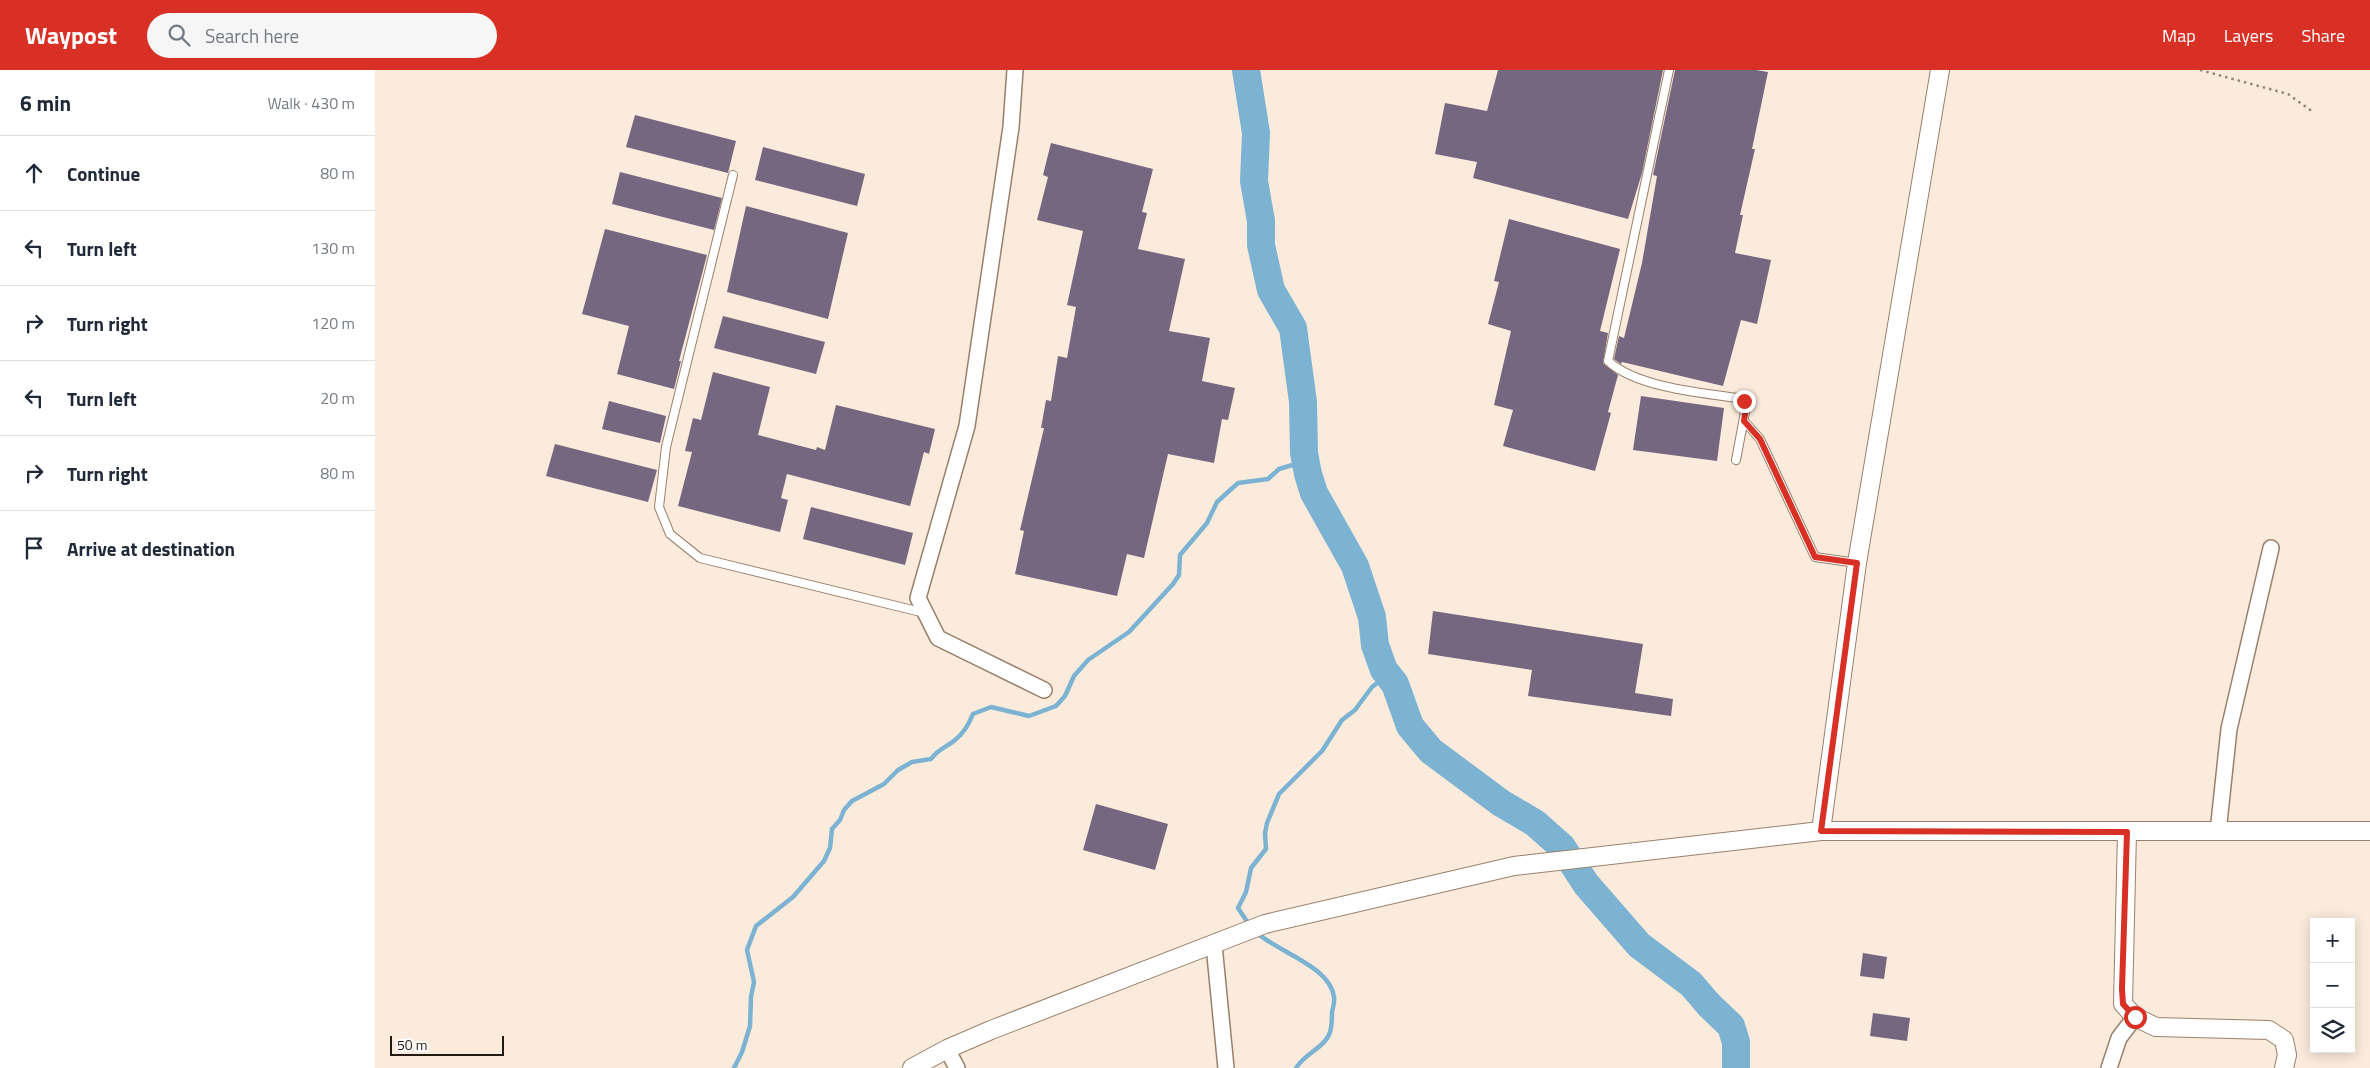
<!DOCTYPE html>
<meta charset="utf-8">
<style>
body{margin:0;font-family:"Titillium Web",sans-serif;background:#f6f6f7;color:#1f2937}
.controls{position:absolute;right:15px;bottom:15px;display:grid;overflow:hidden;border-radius:0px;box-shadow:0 2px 12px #0003}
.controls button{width:45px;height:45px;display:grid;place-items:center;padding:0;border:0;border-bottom:1px solid #e0e1e3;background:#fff;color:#1f2937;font:25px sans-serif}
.scale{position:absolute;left:15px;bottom:12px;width:114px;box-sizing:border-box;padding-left:5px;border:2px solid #231a12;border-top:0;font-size:14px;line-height:18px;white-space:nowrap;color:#231a12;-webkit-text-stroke:4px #fbfbfb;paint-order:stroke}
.stop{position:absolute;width:15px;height:15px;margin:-11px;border:4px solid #d93025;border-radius:50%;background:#fff}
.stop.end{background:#d93025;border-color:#fff;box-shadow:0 1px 5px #0008}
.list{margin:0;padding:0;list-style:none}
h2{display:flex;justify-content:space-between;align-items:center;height:65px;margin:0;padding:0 20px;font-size:21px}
h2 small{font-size:16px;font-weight:400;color:#747a83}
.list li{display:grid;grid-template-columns:32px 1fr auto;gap:15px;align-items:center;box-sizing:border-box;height:75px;padding:0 20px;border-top:1px solid #e0e1e3}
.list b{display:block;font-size:19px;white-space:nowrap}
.list em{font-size:16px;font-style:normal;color:#747a83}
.icon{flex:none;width:28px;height:28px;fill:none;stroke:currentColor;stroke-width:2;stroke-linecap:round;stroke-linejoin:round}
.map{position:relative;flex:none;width:1995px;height:998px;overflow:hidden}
header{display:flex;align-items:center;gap:30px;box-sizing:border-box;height:70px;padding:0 25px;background:#d93025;color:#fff}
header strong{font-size:24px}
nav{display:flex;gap:28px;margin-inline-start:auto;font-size:18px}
.search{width:350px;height:45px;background:#f6f6f7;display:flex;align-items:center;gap:12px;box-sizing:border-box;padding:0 18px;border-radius:28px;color:#747a83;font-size:19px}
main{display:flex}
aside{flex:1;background:#fff}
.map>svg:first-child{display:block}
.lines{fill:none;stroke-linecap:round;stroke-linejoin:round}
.stream{stroke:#7cb3d2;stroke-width:4.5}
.river{stroke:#7cb3d2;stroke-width:28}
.building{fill:#756780}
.service-casing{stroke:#99806b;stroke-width:10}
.minor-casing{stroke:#99806b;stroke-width:18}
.tertiary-casing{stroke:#99806b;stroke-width:20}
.path{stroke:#93877b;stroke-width:2.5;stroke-dasharray:2.5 4;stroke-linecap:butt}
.service{stroke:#fff;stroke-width:8}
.minor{stroke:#fff;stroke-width:15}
.tertiary{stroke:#fff;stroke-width:18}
.route{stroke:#d93025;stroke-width:6}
</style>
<header>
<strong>Waypost</strong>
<div class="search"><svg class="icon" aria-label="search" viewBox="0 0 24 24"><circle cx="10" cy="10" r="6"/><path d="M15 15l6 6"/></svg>Search here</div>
<nav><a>Map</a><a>Layers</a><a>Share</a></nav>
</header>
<main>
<aside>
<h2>6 min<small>Walk · 430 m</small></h2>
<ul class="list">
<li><svg class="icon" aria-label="ahead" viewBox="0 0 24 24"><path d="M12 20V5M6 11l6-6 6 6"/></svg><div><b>Continue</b></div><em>80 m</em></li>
<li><svg class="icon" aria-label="left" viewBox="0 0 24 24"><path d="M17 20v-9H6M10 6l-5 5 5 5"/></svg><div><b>Turn left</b></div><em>130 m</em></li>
<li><svg class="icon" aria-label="right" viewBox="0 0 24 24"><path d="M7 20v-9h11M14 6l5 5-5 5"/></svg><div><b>Turn right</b></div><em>120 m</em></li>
<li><svg class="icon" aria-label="left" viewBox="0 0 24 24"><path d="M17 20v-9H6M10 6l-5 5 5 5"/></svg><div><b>Turn left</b></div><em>20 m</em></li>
<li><svg class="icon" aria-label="right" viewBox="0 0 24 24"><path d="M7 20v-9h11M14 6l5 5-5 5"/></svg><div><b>Turn right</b></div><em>80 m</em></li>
<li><svg class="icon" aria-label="arrive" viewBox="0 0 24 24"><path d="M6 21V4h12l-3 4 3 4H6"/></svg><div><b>Arrive at destination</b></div></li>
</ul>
</aside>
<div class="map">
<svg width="1995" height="998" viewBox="0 0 1995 998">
<rect width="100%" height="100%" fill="#fbebdd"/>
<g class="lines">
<path class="stream" d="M875,856l-12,-18 8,-16 5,-24 15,-19 -1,-16 2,-10 12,-29 43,-43 20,-31 13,-10 17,-23 16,-12
M881,862c21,20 74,34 78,65 1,5 -1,10 -2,15 0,6 0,14 -2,20 -4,15 -26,22 -34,36
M359,998l8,-16 8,-26 1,-29 3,-15 -7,-32 9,-24 37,-29 31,-36 6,-13 2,-19 8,-9 4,-10 8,-9 32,-17 14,-14 14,-8 19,-3c8,-11 15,-11 24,-19 9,-7 14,-16 18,-26l18,-7 38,9 27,-10 9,-10 9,-20 14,-16 41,-28 44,-48 6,-9 1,-20 27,-32 10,-21 21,-19 30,-4 11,-10 27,-8"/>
<path class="river" d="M871,0l10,63 -2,48 7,40v24l10,45 22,38 10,74 1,51 4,21 6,19 41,73 17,51 3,28 5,14 4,11 11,14 15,42 21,25 70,52 34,20 27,24 24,37 53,61 52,39 18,21 22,21 5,16v26"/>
</g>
<path class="building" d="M1123,0h165l-21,103 -14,46 -155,-41 4,-16 -42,-8 10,-51 42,8z
M1300,0h81l12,2 -16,77h3l-15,66h3l-8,38 36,7 -14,64 -16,-4 -18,66 -101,-24 -1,2 -7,-5 5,-23 5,2 18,-75 15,-87 -4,-1z
M260,45l101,26 -8,32 -102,-26z
M676,73l102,26 -11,43 5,1 -9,36 47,10 -16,72 41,7 -8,43 33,7 -7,32 -6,-1 -8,44 -46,-9 -24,104 -17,-4 -10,42 -102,-22 9,-43 -4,-1 24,-102h-3l5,-28 5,1 7,-45 9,2 9,-51 -9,-2 16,-74 -46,-11 11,-43 -5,-2z
M388,77l102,27 -8,32 -102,-26z
M245,102l102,26 -8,32 -102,-26z
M371,136l102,27 -20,86 -101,-27z
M1134,149l111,30 -20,82 8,2 -5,30 15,12 -10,37 3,1 -16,58 -92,-25 10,-36 -19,-5 17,-74 -23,-7 11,-42 -5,-1z
M230,159l102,26 -28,106h2l-7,28 -57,-15 12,-48 -47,-12z
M348,246l102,26 -9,32 -102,-26z
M338,302l57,15 -12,48 58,15 1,-3 8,3 11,-45 99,24 -6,25 -5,-2 -14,54 -123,-32 -6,24 7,2 -8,32 -102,-26 14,-54 -7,-1 8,-33 8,2z
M1266,326l83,12 -7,53 -84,-11z
M234,331l57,15 -6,27 -58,-14z
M180,374l102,26 -9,32 -102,-26z
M436,437l102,26 -8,32 -102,-26z
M1058,541l210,33 -8,49 38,6 -2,17 -143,-20 4,-26 -104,-16z
M721,734l72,20 -13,46 -72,-20z
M1488,883l24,4 -3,22 -24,-3z
M1498,943l37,5 -3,23 -37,-5z"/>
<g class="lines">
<g class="service-casing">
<path id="service" d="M1294,0l-61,291c28,26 92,32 130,37l6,3 2,6 -10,53
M358,105l-67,272 -7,60 11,27 30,24 225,55
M1369,351l16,18 55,118 42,6"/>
</g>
<g class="minor-casing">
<path id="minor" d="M640,0l-4,57 -44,299 -49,172 20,40 106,52
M1843,762l11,-103 42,-181
M839,875l12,123
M572,979l10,19
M1734,998l10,-30 16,-21"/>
</g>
<g class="tertiary-casing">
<path id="tertiary" d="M1446,761l36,-268 83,-493
M1752,762l-4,172 12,13 21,10 113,3 15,10 3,15 -3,13
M537,998l35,-19 44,-19 274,-106 249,-58 307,-35h549"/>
</g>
<path class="path" d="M1825,0l88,24 25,18"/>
<use href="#service" class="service"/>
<use href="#minor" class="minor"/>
<use href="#tertiary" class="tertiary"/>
</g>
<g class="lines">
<path class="route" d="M1369,331l2,6 -2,14 16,18 55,118 42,6 -36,268 306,1 -5,157 1,15 12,13"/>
</g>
</svg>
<div class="controls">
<button>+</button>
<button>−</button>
<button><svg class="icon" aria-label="layers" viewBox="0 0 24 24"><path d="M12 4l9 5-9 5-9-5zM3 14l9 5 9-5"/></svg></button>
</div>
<div class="scale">50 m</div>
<div class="stop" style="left:1760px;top:947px"></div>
<div class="stop end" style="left:1369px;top:331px"></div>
</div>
</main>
